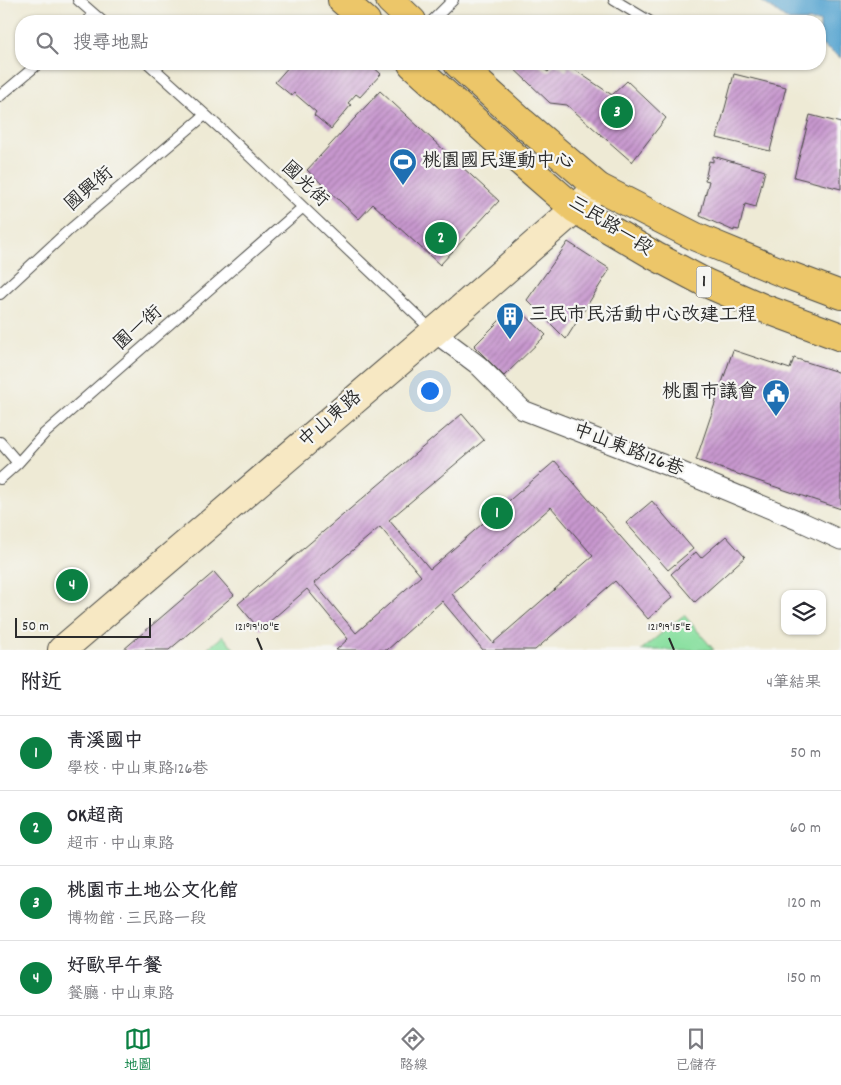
<!DOCTYPE html>
<html lang="zh-TW">
<meta charset="utf-8">
<style>
body{margin:0;font-family:Dekko,"LXGW WenKai TC",sans-serif;background:#f2f2f3;color:#2b2b33}
.controls{position:absolute;right:15px;bottom:15px;display:grid;overflow:hidden;border-radius:10px;box-shadow:0 1px 4px #0004}
.controls button{width:45px;height:45px;display:grid;place-items:center;padding:0;border:0;border-bottom:1px solid #e1e1e2;background:#fff;color:#2b2b33;font:25px sans-serif}
.scale{position:absolute;left:15px;bottom:12px;width:136px;box-sizing:border-box;padding-left:5px;border:2px solid #2b2b2b;border-top:0;font-size:14px;line-height:18px;white-space:nowrap;color:#2b2b2b;-webkit-text-stroke:4px #f6f6f2;paint-order:stroke}
.you{position:absolute;left:429px;top:390px;width:18px;height:18px;margin:-12px;border:4px solid #fff;border-radius:50%;background:#1a73e8;box-shadow:0 0 0 8px #1a73e833}
.badge{display:grid;place-items:center;width:32px;height:32px;border-radius:50%;background:#0b8043;color:#fff;font-size:16px;font-weight:700}
.pin{position:absolute;translate:-50% -50%;border:2px solid #fff;box-shadow:0 1px 5px #0006}
.list{margin:0;padding:0;list-style:none}
h2{display:flex;justify-content:space-between;align-items:center;height:65px;margin:0;padding:0 20px;font-size:21px}
h2 small{font-size:16px;font-weight:400;color:#7c7c81}
.list li{display:grid;grid-template-columns:32px 1fr auto;gap:15px;align-items:center;box-sizing:border-box;height:75px;padding:0 20px;border-top:1px solid #e1e1e2}
.list b{display:block;font-size:19px;white-space:nowrap}
.list p{margin:0;font-size:16px;white-space:nowrap;color:#7c7c81}
.list em{font-size:16px;font-style:normal;color:#7c7c81}
.icon{flex:none;width:28px;height:28px;fill:none;stroke:currentColor;stroke-width:2;stroke-linecap:round;stroke-linejoin:round}
.map{position:relative;flex:none;width:841px;height:650px;overflow:hidden}
.search{position:absolute;background:#fff;box-shadow:0 1px 4px #0004;left:15px;right:15px;top:15px;height:55px;display:flex;align-items:center;gap:12px;box-sizing:border-box;padding:0 18px;border-radius:20px;color:#7c7c81;font-size:19px}
.sheet{height:365px;background:#fff}
nav{display:flex;justify-content:space-around;align-items:center;box-sizing:border-box;height:70px;border-top:1px solid #e1e1e2;background:#fff;font-size:14px;color:#7c7c81}
nav a{display:grid;justify-items:center;gap:2px}
nav .on{color:#0b8043}
.map>svg:first-child{display:block}
.grass{fill:#8ce0a2;stroke:#5c8666}
.water{fill:#57a4d0;stroke:#41687e}
.building{fill:url(#building-hatch);fill-rule:evenodd}
.lines{fill:none;stroke-linecap:round;stroke-linejoin:round}
.lane-casing{stroke:#484844;stroke-width:12}
.street-casing{stroke:#484844;stroke-width:21}
.secondary-casing{stroke:#484844;stroke-width:30}
.primary-casing{stroke:#484844;stroke-width:30}
.lane{stroke:#fff;stroke-width:10}
.street{stroke:#fff;stroke-width:19}
.secondary{stroke:#f7e8c3;stroke-width:28}
.primary{stroke:#ecc669;stroke-width:28}
.ticks{fill:none;stroke:#2b2b2b;stroke-width:2}
.labels{text-anchor:middle;dominant-baseline:central;stroke-width:4.5;stroke-linejoin:round;paint-order:stroke}
.shield{fill:#f6f6f2;stroke:#686867;stroke-width:1}
.shield-label{font-size:18px;font-weight:bold;fill:#2b2b2b}
.poi-label{font-size:19px;fill:#2b2b2b;stroke:#f6f6f2;text-anchor:start}
.street-label{font-size:19px;fill:#2b2b2b;stroke:#f6f6f2}
.ticks-label{font-size:12px;text-anchor:middle;fill:#2b2b2b;stroke:#f6f6f2;stroke-width:4.5;stroke-linejoin:round;paint-order:stroke}
</style>
<div class="map">
<svg width="841" height="650" viewBox="0 0 841 650">
<defs>
<pattern id="building-hatch" width="6" height="6" patternUnits="userSpaceOnUse" patternTransform="scale(1.25)"><rect width="6" height="6" fill="#c898cf"/><path d="M-1 1l2-2M0 6l6-6M5 7l2-2" fill="none" stroke="#a37ca8"/></pattern>
</defs>
<rect width="100%" height="100%" fill="#f6f6f2"/>
<filter id="ink" filterUnits="userSpaceOnUse"><feTurbulence type="fractalNoise" baseFrequency=".02" numOctaves="2"/><feDisplacementMap in="SourceGraphic" scale="10" xChannelSelector="R" yChannelSelector="G"/><feConvolveMatrix kernelMatrix="1 2 1 2 8 2 1 2 1" color-interpolation-filters="sRGB"/></filter>
<filter id="wash" filterUnits="userSpaceOnUse"><feTurbulence type="fractalNoise" baseFrequency=".0096" numOctaves="4" result="noise"/><feDisplacementMap in="SourceGraphic" scale="20" xChannelSelector="R" yChannelSelector="G"/><feGaussianBlur stdDeviation="1.12" result="paint"/><feColorMatrix in="noise" values="0 0 0 0 0 0 0 0 0 0 0 0 0 0 0 0 0 1.4 0 .05"/><feComposite in="paint" operator="in"/></filter>
<g filter="url(#wash)">
<rect width="100%" height="100%" fill="#eeead5"/>
<path class="grass" d="M684,615l30,35h-73l5,-4z
M223,636l12,14h-29z"/>
<path class="water" d="M760,0h81v58l-21,-14v-23h-31z"/>
<g id="blocks">
<path class="building" d="M291,64h79l11,10 -21,23 -4,-3 -8,9 3,2 -20,24 -17,-14 2,-3 -22,-19 -2,3 -17,-14z
M509,64h28l11,8 7,-8 11,7 3,-5 43,29 15,-14 39,37 -34,44 -65,-57 -17,-2z
M734,74l52,13 -16,64 -53,-13z
M380,91l119,110 -59,64 -67,-61 -14,15 -52,-49z
M810,115l31,8v66l-47,-12z
M713,156l52,15 -9,36 -11,-3 -6,26 -5,-1v2l-34,-15 9,-35 -4,-1 4,-19 4,1z
M568,242l42,27 -44,70 -39,-39z
M515,305l31,30 -42,41 -30,-30z
M733,350l57,19 4,-11 47,15v136l-145,-49z
M462,414l22,26 -95,80 41,49 125,-108 118,136 -25,22 -33,-38 -80,69h-52l-41,-49 -55,49h-51l12,-11 -41,-50 -47,41 -22,-26zM551,507l42,49 -100,87 -41,-49zM380,527l41,49 -65,57 -42,-50z
M652,501l41,48 -25,21 -42,-47z
M726,536l19,21 -50,45 -24,-28 25,-22 5,6z
M214,572l20,23 -65,55h-46z"/>
</g>
</g>
<g filter="url(#ink)">
<use href="#blocks" fill-opacity="0" stroke="#484844" stroke-width="1"/>
<g class="lines">
<g class="lane-casing">
<path id="lane" d="M78,0l24,21
M614,0l35,21
M87,21l8,-6
M432,21l21,-21
M149,64l72,65 213,203
M0,96l38,-32
M0,294l67,-62 138,-117
M0,442l18,21
M0,479l18,-16 26,-29 258,-226"/>
</g>
<g class="street-casing">
<path id="street" d="M434,332l44,33 45,45 147,57 132,55 39,18"/>
</g>
<g class="secondary-casing">
<path id="secondary" d="M62,650l385,-329 128,-112 23,-22"/>
</g>
<g class="primary-casing">
<path id="primary" d="M342,0l24,21
M390,0l22,21
M412,64l94,85 69,60 80,47 51,27 57,25 78,29
M458,64l64,58 76,65 98,50 92,38 53,20"/>
</g>
<use href="#lane" class="lane"/>
<use href="#street" class="street"/>
<use href="#secondary" class="secondary"/>
<use href="#primary" class="primary"/>
</g>
</g>
<path class="ticks" d="M257,638l5,12M669,638l5,12"/>
<defs>
<g id="stadium-pin" transform="scale(1.4375)"><path d="M0 17L-7.5 6A9.5 9.5 0 1 1 7.5 6Z" fill="#1f6fb2" stroke="#f6f6f2"/><path d="M0-5a6.5 5 0 1 0 0 10a6.5 5 0 1 0 0-10ZM-3.5-1.8h7v3.6h-7Z" fill="#fff"/></g>
<g id="building-pin" transform="scale(1.4375)"><path d="M0 17L-7.5 6A9.5 9.5 0 1 1 7.5 6Z" fill="#1f6fb2" stroke="#f6f6f2"/><path d="M-4-6H4V6H1V3H-1V6H-4ZM-2.5-4.3h1.7v1.8h-1.7ZM.8-4.3h1.7v1.8H.8ZM-2.5-1h1.7V.8h-1.7ZM.8-1h1.7V.8H.8Z" fill="#fff"/></g>
<g id="civic-pin" transform="scale(1.4375)"><path d="M0 17L-7.5 6A9.5 9.5 0 1 1 7.5 6Z" fill="#1f6fb2" stroke="#f6f6f2"/><path d="M-.6-6.5H3V-4.5H.6V-3L4-1V1h2V6H-6V1h2V-1L-.6-3ZM-1.2 2.5V6h2.4V2.5Z" fill="#fff"/></g>
</defs>
<g fill-rule="evenodd">
<use href="#stadium-pin" x="403" y="162"/>
<use href="#building-pin" x="510" y="316"/>
<use href="#civic-pin" x="776" y="393"/>
</g>
<g class="labels">
<rect class="shield" x="696.5" y="266.5" width="15" height="31" rx="4"/>
<g class="shield-label">
<text x="704" y="282">1</text>
</g>
<g class="poi-label">
<text x="422" y="162">桃園國民運動中心</text>
<text x="529" y="316">三民市民活動中心改建工程</text>
<text x="757" y="393" text-anchor="end">桃園市議會</text>
</g>
<g class="street-label">
<text transform="translate(304 185) rotate(44)">國光街</text>
<text transform="translate(90 190) rotate(-41)">國興街</text>
<text transform="translate(610 227) rotate(32)">三民路一段</text>
<text transform="translate(139 329) rotate(-41)">園一街</text>
<text transform="translate(331 420) rotate(-41)">中山東路</text>
<text transform="translate(628 451) rotate(21)">中山東路126巷</text>
</g>
</g>
<g class="ticks-label">
<text x="257" y="630">121°19'10"E</text>
<text x="669" y="630">121°19'15"E</text>
</g>
</svg>
<div class="controls">
<button><svg class="icon" aria-label="layers" viewBox="0 0 24 24"><path d="M12 4l9 5-9 5-9-5zM3 14l9 5 9-5"/></svg></button>
</div>
<div class="scale">50 m</div>
<div class="you"></div>
<div class="pin badge" style="left:497px;top:513px">1</div>
<div class="pin badge" style="left:441px;top:238px">2</div>
<div class="pin badge" style="left:617px;top:112px">3</div>
<div class="pin badge" style="left:72px;top:585px">4</div>
<div class="search"><svg class="icon" aria-label="search" viewBox="0 0 24 24"><circle cx="10" cy="10" r="6"/><path d="M15 15l6 6"/></svg>搜尋地點</div>
</div>
<section class="sheet">
<h2>附近<small>4筆結果</small></h2>
<ul class="list">
<li><span class="badge">1</span><div><b>青溪國中</b><p>學校 · 中山東路126巷</p></div><em>50 m</em></li>
<li><span class="badge">2</span><div><b>OK超商</b><p>超市 · 中山東路</p></div><em>60 m</em></li>
<li><span class="badge">3</span><div><b>桃園市土地公文化館</b><p>博物館 · 三民路一段</p></div><em>120 m</em></li>
<li><span class="badge">4</span><div><b>好歐早午餐</b><p>餐廳 · 中山東路</p></div><em>150 m</em></li>
</ul>
</section>
<nav>
<a class="on"><svg class="icon" aria-label="map" viewBox="0 0 24 24"><path d="M3 6l6-2 6 2 6-2v14l-6 2-6-2-6 2zM9 4v14M15 6v14"/></svg>地圖</a>
<a><svg class="icon" aria-label="directions" viewBox="0 0 24 24"><path d="M12 3l9 9-9 9-9-9zM9 14v-3h6M13 9l2 2-2 2"/></svg>路線</a>
<a><svg class="icon" aria-label="saved" viewBox="0 0 24 24"><path d="M7 4h10v16l-5-4-5 4z"/></svg>已儲存</a>
</nav>
